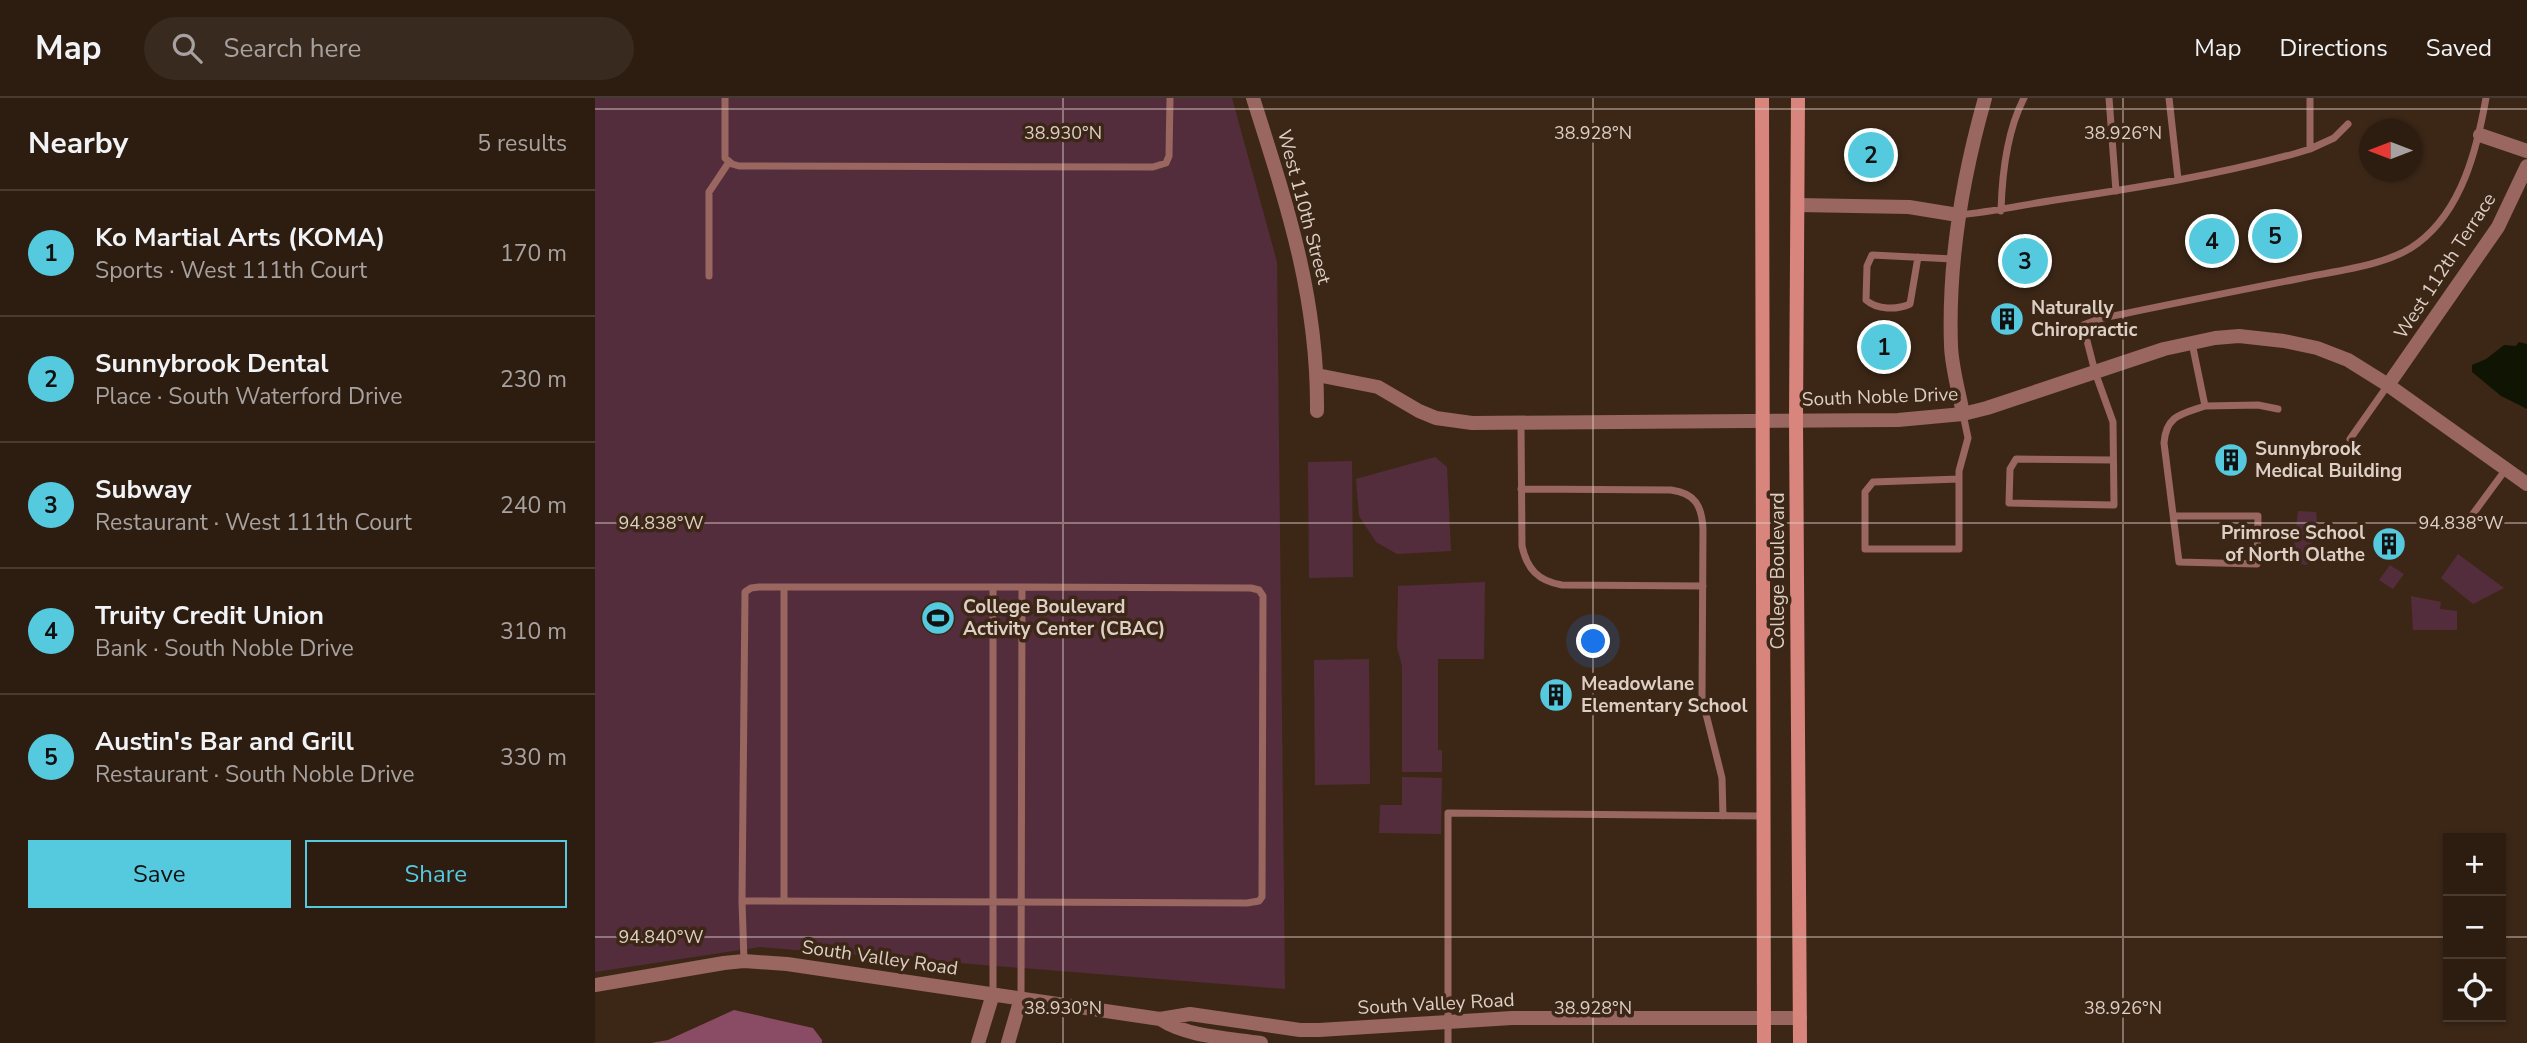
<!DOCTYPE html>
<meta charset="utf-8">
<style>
body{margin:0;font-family:"Nunito Sans",sans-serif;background:#392a1f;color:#f1f3f6}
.controls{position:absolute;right:21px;bottom:21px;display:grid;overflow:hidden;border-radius:0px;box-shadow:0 2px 5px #0004}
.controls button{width:63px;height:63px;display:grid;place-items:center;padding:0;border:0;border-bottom:2px solid #483b31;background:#2d1d11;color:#f1f3f6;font:35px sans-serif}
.compass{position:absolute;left:1764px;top:21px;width:63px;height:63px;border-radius:50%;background:#2d1d11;box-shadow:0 2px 5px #0004;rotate:270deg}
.you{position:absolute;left:999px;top:544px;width:24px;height:24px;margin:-18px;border:5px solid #fff;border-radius:50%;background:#1a73e8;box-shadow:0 0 0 10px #1a73e833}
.badge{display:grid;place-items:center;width:46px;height:46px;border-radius:50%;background:#55cadf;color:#111;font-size:23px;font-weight:700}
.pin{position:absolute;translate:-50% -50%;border:4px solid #fff;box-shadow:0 2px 7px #0006}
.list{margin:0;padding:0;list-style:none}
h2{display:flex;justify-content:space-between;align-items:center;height:91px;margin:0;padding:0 28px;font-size:30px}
h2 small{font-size:23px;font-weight:400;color:#a7a29f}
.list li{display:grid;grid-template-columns:46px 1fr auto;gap:21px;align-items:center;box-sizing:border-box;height:126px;padding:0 28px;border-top:2px solid #483b31}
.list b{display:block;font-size:26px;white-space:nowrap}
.list p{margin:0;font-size:23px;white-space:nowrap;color:#a7a29f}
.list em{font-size:23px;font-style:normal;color:#a7a29f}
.actions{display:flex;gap:14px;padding:21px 28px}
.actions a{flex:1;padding:16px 0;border:2px solid #55cadf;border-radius:0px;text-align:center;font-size:24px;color:#55cadf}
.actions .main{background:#55cadf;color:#111}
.icon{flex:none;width:38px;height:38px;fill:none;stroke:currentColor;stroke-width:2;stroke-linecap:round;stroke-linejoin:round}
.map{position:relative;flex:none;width:1932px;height:945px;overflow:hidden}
header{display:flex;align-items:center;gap:42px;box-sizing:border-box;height:98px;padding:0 35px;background:#2d1d11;border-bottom:2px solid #483b31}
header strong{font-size:33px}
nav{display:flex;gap:38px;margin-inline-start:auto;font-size:24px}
.search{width:490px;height:63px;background:#392a1f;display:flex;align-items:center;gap:18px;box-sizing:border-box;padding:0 24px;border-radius:38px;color:#a7a29f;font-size:26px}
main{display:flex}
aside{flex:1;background:#2d1d11}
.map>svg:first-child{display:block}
.green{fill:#542d3d}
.forest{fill:#8a4b65}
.water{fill:#101402}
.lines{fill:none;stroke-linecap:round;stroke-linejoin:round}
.lane{stroke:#996660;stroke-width:7}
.street{stroke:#996660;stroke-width:14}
.secondary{stroke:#d7857d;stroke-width:14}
.ticks{fill:none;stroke:#ddcfc5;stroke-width:2;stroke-opacity:0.45}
.labels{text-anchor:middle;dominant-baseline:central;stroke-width:7;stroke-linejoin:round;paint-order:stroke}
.street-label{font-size:19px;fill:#ddcfc5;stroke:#3c2717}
.poi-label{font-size:19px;font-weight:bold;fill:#ddcfc5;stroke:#3c2717;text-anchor:start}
.ticks-label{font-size:18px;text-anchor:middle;fill:#ddcfc5;stroke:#3c2717;stroke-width:7;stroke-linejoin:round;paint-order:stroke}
</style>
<header>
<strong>Map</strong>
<div class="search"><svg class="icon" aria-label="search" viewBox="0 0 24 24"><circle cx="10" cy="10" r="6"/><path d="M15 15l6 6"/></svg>Search here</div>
<nav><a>Map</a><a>Directions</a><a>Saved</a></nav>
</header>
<main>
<aside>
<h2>Nearby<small>5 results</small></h2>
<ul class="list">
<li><span class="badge">1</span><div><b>Ko Martial Arts (KOMA)</b><p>Sports · West 111th Court</p></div><em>170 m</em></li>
<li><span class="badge">2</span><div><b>Sunnybrook Dental</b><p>Place · South Waterford Drive</p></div><em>230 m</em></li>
<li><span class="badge">3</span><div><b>Subway</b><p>Restaurant · West 111th Court</p></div><em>240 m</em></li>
<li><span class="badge">4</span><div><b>Truity Credit Union</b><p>Bank · South Noble Drive</p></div><em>310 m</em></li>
<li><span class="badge">5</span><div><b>Austin's Bar and Grill</b><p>Restaurant · South Noble Drive</p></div><em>330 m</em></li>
</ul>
<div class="actions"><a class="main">Save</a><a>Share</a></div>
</aside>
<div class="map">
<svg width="1932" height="945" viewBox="0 0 1932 945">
<rect width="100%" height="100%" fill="#3c2717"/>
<path class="green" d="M0,0h637l45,164 8,727 -525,-42 -165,25z
M840,359l12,10 4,84 -54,3 -21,-12 -17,-26 -3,-37z
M757,363l1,116 -44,1 -1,-116z
M1703,413l18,1 1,10 -8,12 3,4c-2,9 1,16 -2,24l-4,3 -14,-3z
M1863,456l46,34 -31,16 -32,-26z
M1795,467l14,9 -11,15 -14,-9z
M890,484l-1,77h-46v91h4v22h-40v-106l-5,-19 1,-61z
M1816,498l30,6 -1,7 17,2v19h-44z
M774,561l1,125 -55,1 -1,-125z
M807,679l40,1 -1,56 -62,-1 1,-28h22z"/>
<path class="forest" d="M139,912l79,18 9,12v3h-171l17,-3z"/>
<path class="water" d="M1924,244l8,2v65l-26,-13 -29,-24v-7l14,-6 18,-14 12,1z"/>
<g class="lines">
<path class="lane" d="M130,0v60l7,6 7,2 414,1 13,-4 3,-7 1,-58
M1514,0l7,93
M1574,0l9,81
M1715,51l24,-11 14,-14
M1406,113c1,-37 6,-80 23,-113
M1364,117c32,-3 63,-10 96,-15 81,-12 163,-25 242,-47l13,-4v-51
M1323,159l-8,47c-13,6 -33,6 -44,-4l1,-34 5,-11 81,4
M114,178v-84l20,-30
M1610,308l53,-1 20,4
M926,326l1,122c5,23 16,35 40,39l141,1
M1755,341l38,-54
M1518,362l-97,-1 -6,10 -1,34 105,2 -1,-83 -18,-50 -12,-47 16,-6c66,-14 132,-27 198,-40 36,-8 92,-13 121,-36 44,-33 59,-94 68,-145
M1364,381l-86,3 -8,10v57h94v-78l9,-33 -5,-24
M926,391l150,1c24,3 31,16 32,39l-1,169 20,80 1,38
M1579,418h84l-1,48 -78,-2 -15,-119c2,-28 18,-29 41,-37l-13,-63
M1872,424l39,-53
M189,489v314
M398,489v407
M147,803l505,2 12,-2 3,-4 1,-301 -4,-6 -8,-2 -229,-1
M149,863l-2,-60 3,-309 6,-4 8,-1h263l-1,411
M853,945v-230l315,3"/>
<path class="street" d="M658,0c34,107 65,199 64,313
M1885,37l47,16
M1203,107l111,2 49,8
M722,277l61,12 41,24 17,7 36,5 426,-3 65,-6 24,-6 177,-59 51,-11 24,-2 45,5 33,7 31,12 40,25 139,99
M1793,287l110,-158 29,-61
M1368,316c-4,-22 -11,-45 -12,-68 -3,-85 11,-167 34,-248
M0,887l129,-22 20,-2 43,3 373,55 30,-5 110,16h19l193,-12h288
M565,921c27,18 69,19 101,24
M383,945l15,-49
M413,945l13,-45"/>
<path class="secondary" d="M1167,0l2,945
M1203,0l-2,322 4,623"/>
</g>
<path class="ticks" d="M468,0v945M998,0v945M1528,0v945M0,11h1932M0,425h1932M0,839h1853M1906,839h26"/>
<defs>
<g id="building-disc" transform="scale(1.75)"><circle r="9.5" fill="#55cadf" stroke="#3c2717"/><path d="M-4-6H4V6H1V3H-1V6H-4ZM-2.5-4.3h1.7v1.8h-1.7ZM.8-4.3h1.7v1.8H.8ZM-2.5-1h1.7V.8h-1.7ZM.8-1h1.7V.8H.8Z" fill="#111"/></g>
<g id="stadium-disc" transform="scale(1.75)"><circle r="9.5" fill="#55cadf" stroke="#3c2717"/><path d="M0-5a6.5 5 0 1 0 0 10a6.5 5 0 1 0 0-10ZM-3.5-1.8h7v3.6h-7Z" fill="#111"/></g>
</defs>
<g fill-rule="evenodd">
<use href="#building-disc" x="1412" y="221"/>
<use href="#building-disc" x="1636" y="362"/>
<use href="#building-disc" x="1794" y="446"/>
<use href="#stadium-disc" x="343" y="520"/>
<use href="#building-disc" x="961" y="597"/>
</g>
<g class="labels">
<g class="street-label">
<text transform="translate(709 109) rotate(75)">West 110th Street</text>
<text transform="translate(1850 168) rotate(-57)">West 112th Terrace</text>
<text transform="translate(1285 299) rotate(-2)">South Noble Drive</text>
<text transform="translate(1183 473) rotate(-90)">College Boulevard</text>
<text transform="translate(285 860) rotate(8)">South Valley Road</text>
<text transform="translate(841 906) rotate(-3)">South Valley Road</text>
</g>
<g class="poi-label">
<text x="1436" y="210">Naturally<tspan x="1436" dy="22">Chiropractic</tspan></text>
<text x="1660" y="351">Sunnybrook<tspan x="1660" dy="22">Medical Building</tspan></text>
<text x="1770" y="435" text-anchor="end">Primrose School<tspan x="1770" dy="22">of North Olathe</tspan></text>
<text x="368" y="509">College Boulevard<tspan x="368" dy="22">Activity Center (CBAC)</tspan></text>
<text x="986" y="586">Meadowlane<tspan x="986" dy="22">Elementary School</tspan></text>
</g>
</g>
<g class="ticks-label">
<text x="468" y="41">38.930°N</text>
<text x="998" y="41">38.928°N</text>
<text x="1528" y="41">38.926°N</text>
<text x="1866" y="431">94.838°W</text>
<text x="66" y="431">94.838°W</text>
<text x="66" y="845">94.840°W</text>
<text x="468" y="916">38.930°N</text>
<text x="998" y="916">38.928°N</text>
<text x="1528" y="916">38.926°N</text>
</g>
</svg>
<div class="controls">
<button>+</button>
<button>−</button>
<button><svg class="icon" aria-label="locate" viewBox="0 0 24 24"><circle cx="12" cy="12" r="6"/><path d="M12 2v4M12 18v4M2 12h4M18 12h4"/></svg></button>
</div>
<svg class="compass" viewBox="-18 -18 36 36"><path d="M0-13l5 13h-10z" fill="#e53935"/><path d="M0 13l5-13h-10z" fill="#a7a29f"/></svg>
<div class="you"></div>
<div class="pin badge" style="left:1289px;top:249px">1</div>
<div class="pin badge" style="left:1276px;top:57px">2</div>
<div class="pin badge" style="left:1430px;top:163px">3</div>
<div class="pin badge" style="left:1617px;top:143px">4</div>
<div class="pin badge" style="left:1680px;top:138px">5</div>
</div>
</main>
